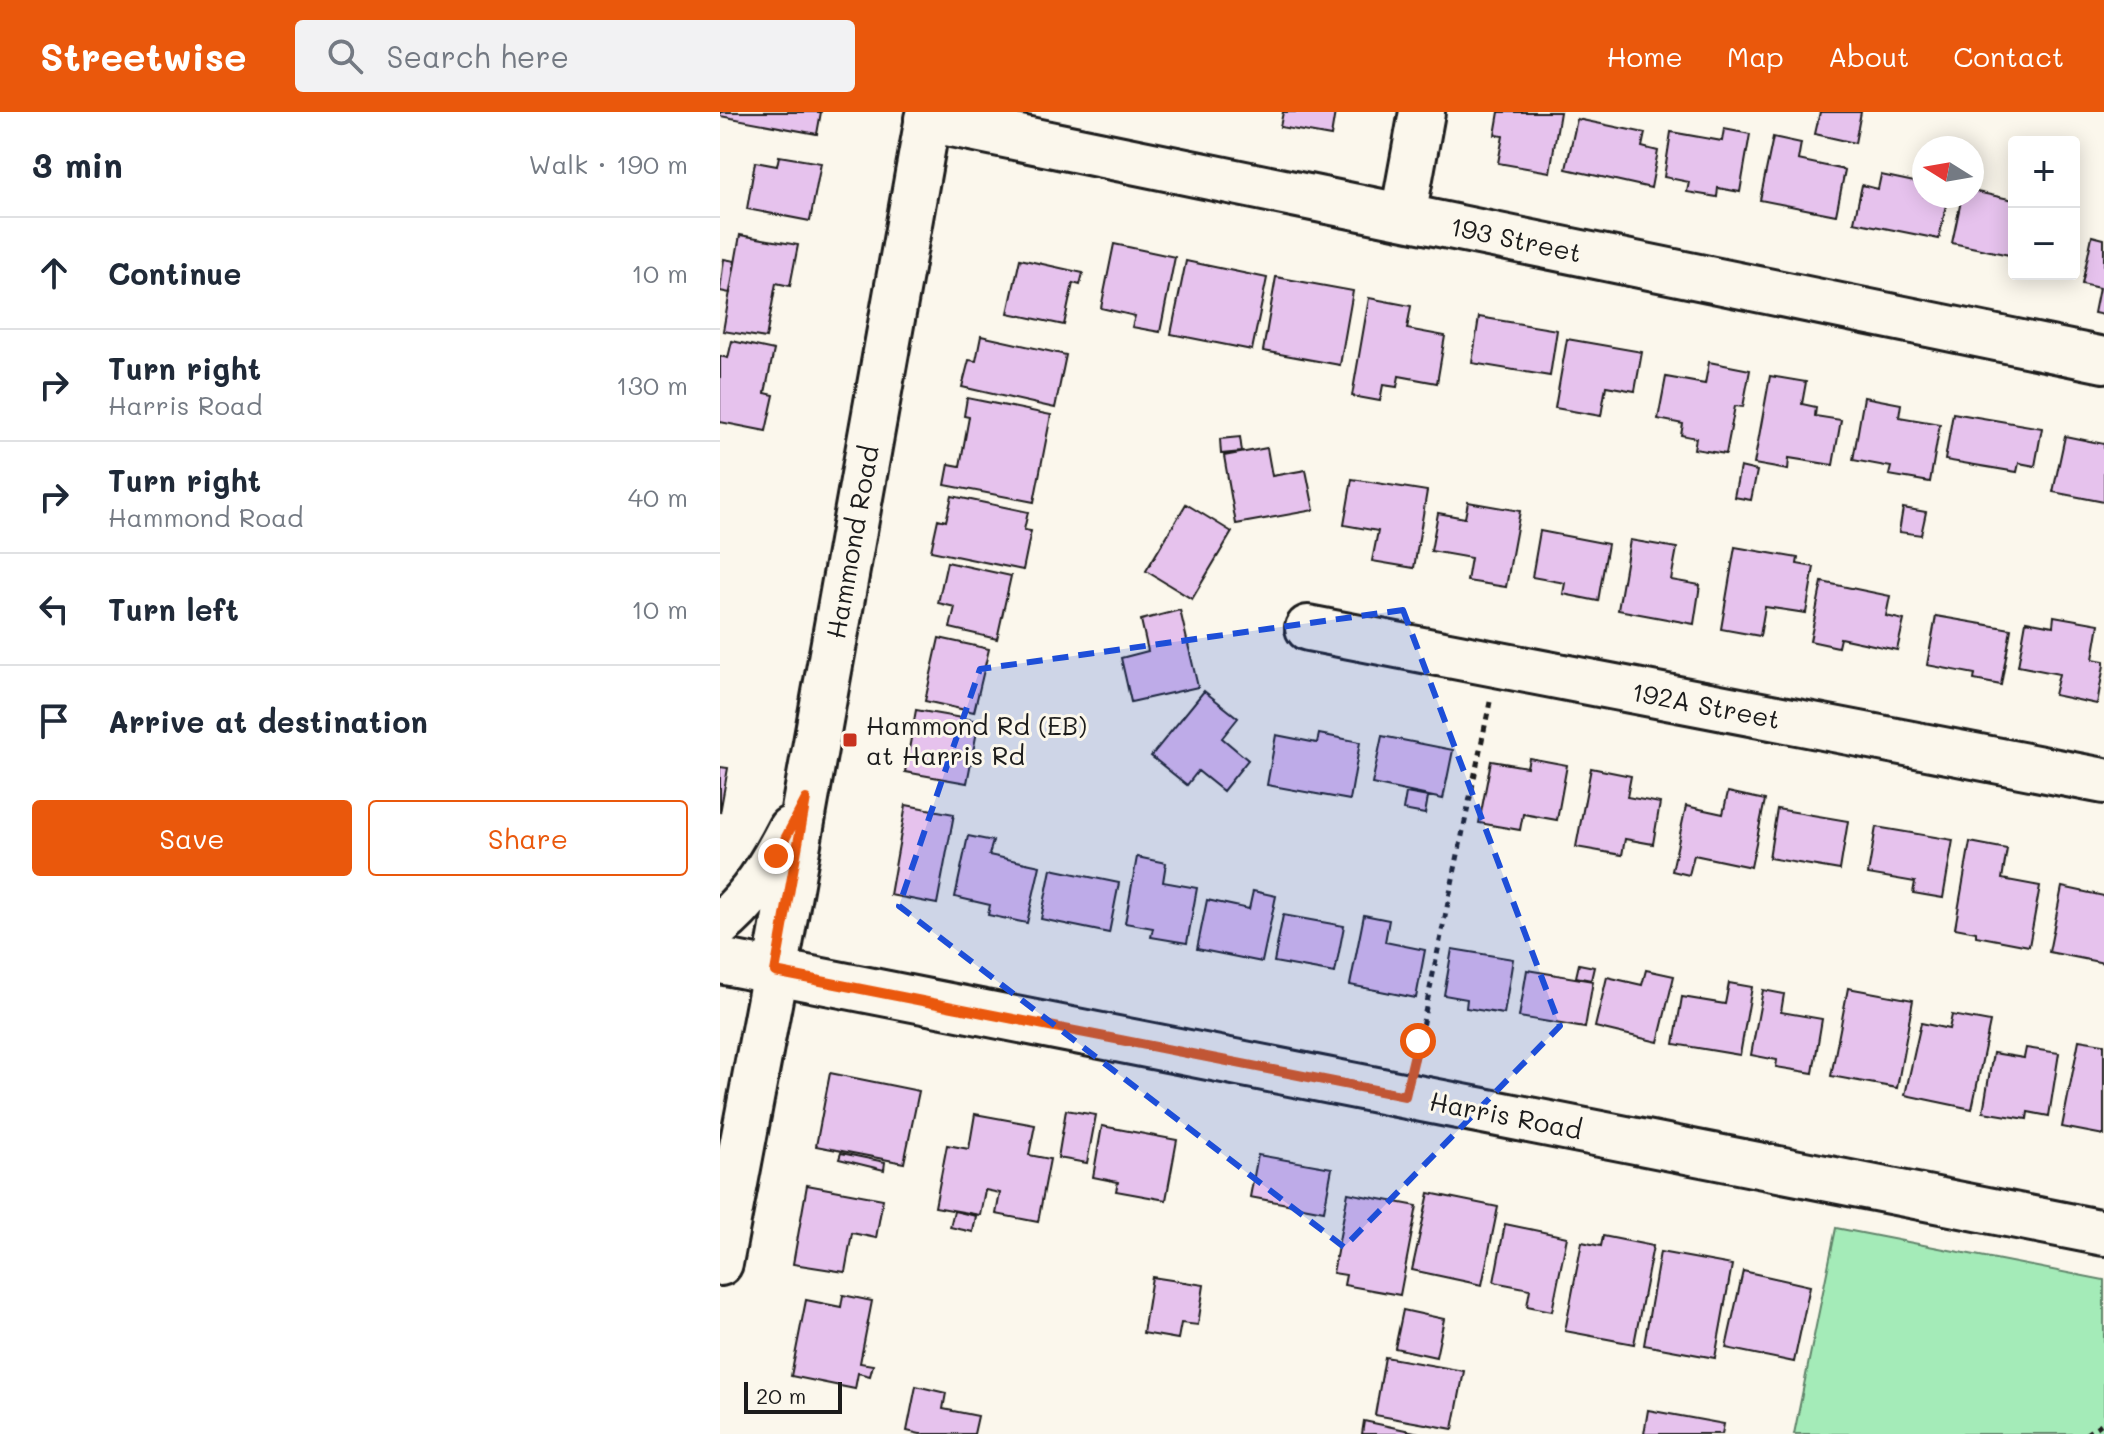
<!DOCTYPE html>
<meta charset="utf-8">
<style>
body{margin:0;font-family:Mali,sans-serif;background:#f2f2f3;color:#1f2937}
.controls{position:absolute;right:24px;top:24px;display:grid;overflow:hidden;border-radius:8px;box-shadow:0 4px 20px #0003}
.controls button{width:72px;height:72px;display:grid;place-items:center;padding:0;border:0;border-bottom:2px solid #e0e1e3;background:#fff;color:#1f2937;font:40px sans-serif}
.compass{position:absolute;left:1192px;top:24px;width:72px;height:72px;border-radius:50%;background:#fff;box-shadow:0 4px 20px #0003;rotate:281deg}
.scale{position:absolute;left:24px;bottom:20px;width:98px;box-sizing:border-box;padding-left:8px;border:4px solid #1c1c1c;border-top:0;font-size:22px;line-height:28px;white-space:nowrap;color:#1c1c1c;-webkit-text-stroke:6px #fbf7ec;paint-order:stroke}
.stop{position:absolute;width:24px;height:24px;margin:-18px;border:6px solid #ea580c;border-radius:50%;background:#fff}
.stop.end{background:#ea580c;border-color:#fff;box-shadow:0 2px 8px #0008}
.list{margin:0;padding:0;list-style:none}
h2{display:flex;justify-content:space-between;align-items:center;height:104px;margin:0;padding:0 32px;font-size:34px}
h2 small{font-size:26px;font-weight:400;color:#747a83}
.list li{display:grid;grid-template-columns:52px 1fr auto;gap:24px;align-items:center;box-sizing:border-box;height:112px;padding:0 32px;border-top:2px solid #e0e1e3}
.list b{display:block;font-size:30px;white-space:nowrap}
.list p{margin:0;font-size:26px;white-space:nowrap;color:#747a83}
.list em{font-size:26px;font-style:normal;color:#747a83}
.actions{display:flex;gap:16px;padding:24px 32px}
.actions a{flex:1;padding:18px 0;border:2px solid #ea580c;border-radius:8px;text-align:center;font-size:28px;color:#ea580c}
.actions .main{background:#ea580c;color:#fff}
.icon{flex:none;width:44px;height:44px;fill:none;stroke:currentColor;stroke-width:2;stroke-linecap:round;stroke-linejoin:round}
.map{position:relative;flex:none;width:1384px;height:1322px;overflow:hidden}
header{display:flex;align-items:center;gap:48px;box-sizing:border-box;height:112px;padding:0 40px;background:#ea580c;color:#fff}
header strong{font-size:38px}
nav{display:flex;gap:44px;margin-inline-start:auto;font-size:28px}
.search{width:560px;height:72px;background:#f2f2f3;display:flex;align-items:center;gap:20px;box-sizing:border-box;padding:0 28px;border-radius:8px;color:#747a83;font-size:30px}
main{display:flex}
aside{flex:1;background:#fff}
.map>svg:first-child{display:block}
.green{fill:#a4ebb8;stroke:#60846a;stroke-width:2}
.building{fill:#e6c2ed;stroke:#1c1c1c;stroke-width:2}
.lines{fill:none;stroke-linecap:round;stroke-linejoin:round}
.minor-casing{stroke:#1c1c1c;stroke-width:50}
.major-casing{stroke:#1c1c1c;stroke-width:50}
.path{stroke:#1c1c1c;stroke-width:5;stroke-dasharray:6 6;stroke-linecap:butt}
.minor{stroke:#fbf7ec;stroke-width:44}
.major{stroke:#fbf7ec;stroke-width:44}
.route{stroke:#ea580c;stroke-width:10}
.marked{fill:#1d4ed8;fill-opacity:0.2;stroke:#1d4ed8;stroke-width:6;stroke-dasharray:16 10;stroke-linejoin:round}
.poi-dot{fill:#c8321e;stroke:#fbf7ec;stroke-width:3}
.labels{text-anchor:middle;dominant-baseline:central;stroke-width:6;stroke-linejoin:round;paint-order:stroke}
.street-label{font-size:26px;fill:#1c1c1c;stroke:#fbf7ec}
.poi-label{font-size:26px;fill:#1c1c1c;stroke:#fbf7ec;text-anchor:start}
</style>
<header>
<strong>Streetwise</strong>
<div class="search"><svg class="icon" aria-label="search" viewBox="0 0 24 24"><circle cx="10" cy="10" r="6"/><path d="M15 15l6 6"/></svg>Search here</div>
<nav><a>Home</a><a>Map</a><a>About</a><a>Contact</a></nav>
</header>
<main>
<aside>
<h2>3 min<small>Walk · 190 m</small></h2>
<ul class="list">
<li><svg class="icon" aria-label="ahead" viewBox="0 0 24 24"><path d="M12 20V5M6 11l6-6 6 6"/></svg><div><b>Continue</b></div><em>10 m</em></li>
<li><svg class="icon" aria-label="right" viewBox="0 0 24 24"><path d="M7 20v-9h11M14 6l5 5-5 5"/></svg><div><b>Turn right</b><p>Harris Road</p></div><em>130 m</em></li>
<li><svg class="icon" aria-label="right" viewBox="0 0 24 24"><path d="M7 20v-9h11M14 6l5 5-5 5"/></svg><div><b>Turn right</b><p>Hammond Road</p></div><em>40 m</em></li>
<li><svg class="icon" aria-label="left" viewBox="0 0 24 24"><path d="M17 20v-9H6M10 6l-5 5 5 5"/></svg><div><b>Turn left</b></div><em>10 m</em></li>
<li><svg class="icon" aria-label="arrive" viewBox="0 0 24 24"><path d="M6 21V4h12l-3 4 3 4H6"/></svg><div><b>Arrive at destination</b></div></li>
</ul>
<div class="actions"><a class="main">Save</a><a>Share</a></div>
</aside>
<div class="map">
<svg width="1384" height="1322" viewBox="0 0 1384 1322">
<rect width="100%" height="100%" fill="#fbf7ec"/>
<filter id="ink" filterUnits="userSpaceOnUse"><feTurbulence type="fractalNoise" baseFrequency=".0125" numOctaves="2"/><feDisplacementMap in="SourceGraphic" scale="16" xChannelSelector="R" yChannelSelector="G"/><feConvolveMatrix kernelMatrix="1 2 1 2 8 2 1 2 1" color-interpolation-filters="sRGB"/></filter>
<g filter="url(#ink)">
<path class="green" d="M1116,1116l268,52v154h-310z"/>
<path class="building" d="M0,0h101l-4,22 -97,-18z
M563,0h52l-4,24 -51,-9z
M779,0h61l-10,60 -52,-9 5,-27 -8,-1z
M1100,0h41l-6,31 -40,-9z
M857,7l68,14 -3,14 16,4 -7,37 -85,-19z
M1004,17l26,5 -10,58 -22,-4 -1,9 -30,-5 2,-10 -25,-5 7,-45 51,9z
M1053,25l28,6 -3,17 47,10 -9,45 -76,-15z
M59,44l42,7 -11,58 -63,-12 8,-47 22,4z
M1161,63l43,9v12h24l-9,43 -85,-17 8,-37 16,4z
M1252,79l42,9v56l-62,-13 10,-47h10z
M20,123l58,10 -8,41 -14,-3 -10,55 -43,-7z
M1372,124l12,3v76l-10,-2 5,-25 -17,-4z
M394,132l61,13 -15,75 -28,-5 3,-11 -34,-8z
M4,147l11,2 -5,32 -10,-2z
M300,147l63,14 -3,12 -7,-2 -9,42 -56,-12z
M466,149l81,17 -15,72 -81,-16z
M556,165l77,14 -13,74 -77,-14z
M649,186l42,8 -4,23 38,7 -8,47 -38,-7 -2,11 -14,-2 -3,16 -28,-5z
M759,205l78,13 -7,46 -78,-13z
M261,224l85,19 -11,53 -93,-21 7,-27 7,1z
M847,227l75,13 -7,39 -29,-5 -5,30 -46,-8z
M12,229l42,9 -9,43 9,2 -8,36 -46,-9v-66l8,2z
M989,250l41,8 -7,37 -8,-1 -9,48 -32,-5 2,-11 -15,-3 2,-11 -25,-5 8,-42 39,7z
M1050,264l36,6 -4,22 14,3 -1,9 26,4 -8,45 -44,-7 -1,12 -34,-6z
M1144,285l37,7 -2,13 41,7 -10,58 -41,-7 2,-8 -38,-7z
M247,286l84,17 -17,87 -89,-17 4,-21 11,2 9,-49 -5,-1z
M1233,301l89,15 -7,38 -16,-3 -2,9 -72,-12z
M1345,324l39,8v58l-51,-10z
M520,325l2,15 -21,2 -1,-15z
M547,336l5,28 34,-6 8,40 -78,14 -12,-68z
M1020,355l17,4 -6,29 -17,-3z
M632,367l75,12 -13,77 -42,-7 6,-30 -34,-6z
M232,384l76,16 -4,18 7,1 -8,39 -92,-19 7,-32 8,2z
M748,390l52,9 -14,76 -39,-6 4,-23 -40,-7 7,-38 27,5z
M466,392l46,28 -40,67 -46,-28z
M1183,396l23,4 -5,23 -22,-3z
M820,419l68,13 -10,57 -35,-7 2,-11 -33,-6z
M910,428l47,8 -6,32 29,5 -6,39 -76,-14z
M1015,435l63,11 -1,6 17,3 -8,46 -41,-6 -5,29 -39,-7z
M227,450l64,14 -14,63 -47,-11 5,-21 -17,-4z
M1102,470l68,14 -4,20 18,4 -7,30 -57,-12 -2,9 -28,-6z
M460,498l18,77 -67,15 -10,-44 27,-7 -7,-31z
M1216,504l75,13 -10,56 -27,-5 1,-6 -48,-9z
M1334,504l45,8 -6,35 11,2v4l-7,39 -43,-9 5,-21 -41,-8 8,-45 27,5z
M219,526l50,11 -15,63 -49,-11z
M484,579l34,27 -16,20 26,22 -25,31 -25,-20 -11,14 -36,-29z
M196,598l63,11 -12,62 -62,-11z
M599,622l41,8 -10,58 -83,-15 9,-50 41,8z
M662,624l71,14 -10,49 -71,-15z
M809,646l38,7 -10,55 -34,-6 -3,16 -41,-7 12,-62 36,6z
M0,655l8,1 -8,45z
M871,656l40,8 -4,21 33,6 -7,41 -28,-5 -3,16 -46,-8z
M1008,680l37,8 -14,67 -57,-12 -5,20 -17,-4 14,-65 37,8z
M686,681l22,4 -3,17 -22,-4z
M186,693l48,9 -17,90 -47,-9z
M1057,697l71,12 -8,49 -71,-12z
M1156,715l77,13 -10,58 -30,-5 2,-11 -47,-8z
M248,724l25,5 -4,14 51,11 -13,57 -39,-8 2,-10 -35,-8z
M1250,730l37,7 -5,30 38,7 -11,60 -53,-10v-4l-21,-4z
M417,745l29,6 -3,19 34,6 -10,55 -36,-6 2,-9 -28,-5z
M331,757l68,14 -10,50 -68,-14z
M1342,775l42,9v67l-55,-11z
M533,779l23,5 -14,66 -65,-13 10,-49 42,9z
M563,803l61,11 -9,47 -61,-11z
M644,803l25,5 -4,22 40,8 -9,48 -66,-13z
M732,837l61,10 -9,55 -38,-6 1,-9 -23,-4z
M859,852l15,3 -3,13 -15,-3z
M807,858l66,11 -8,47 -66,-11z
M926,858l28,6 -16,66 -63,-15 12,-50 35,8z
M1009,871l23,4 -12,68 -66,-11 8,-47 43,7z
M1128,876l65,12 -16,88 -66,-12z
M1043,878l21,4 -3,18 41,7 -9,54 -37,-6 1,-7 -26,-5z
M1232,903l38,7 -18,87 -67,-14 16,-72 28,6z
M1359,928l25,4v91l-42,-8z
M1306,936l33,5 -10,63 -21,-4 -1,7 -44,-7 10,-59 31,5z
M110,961l89,18 -15,72 -88,-17z
M346,998l30,5 -9,48 -29,-5z
M255,1002l60,11 -6,30 21,4 -12,63 -42,-8 4,-21 -15,-3 -5,25 -45,-8 12,-62 22,4z
M382,1014l75,14 -11,60 -50,-9 2,-9 -25,-5z
M121,1041l44,9 -1,8 -45,-11z
M538,1043l74,13 -8,43 -74,-14z
M87,1073l76,14 -7,39 -24,-5 -7,39 -52,-8z
M628,1081l69,13 -17,89 -56,-10 2,-10 -13,-2z
M709,1081l69,14 -16,78 -70,-15z
M234,1099l22,5 -3,16 -23,-5z
M785,1112l62,13 -15,74 -25,-5 3,-17 -36,-7z
M883,1124l50,10 -19,98 -69,-13 17,-89 19,4z
M940,1140l72,13 -17,93 -71,-13z
M1023,1159l67,15 -16,76 -68,-14z
M432,1165l52,8 -6,40 -17,-2 -3,16 -35,-6z
M123,1183l29,6 -12,62 13,2 -3,11 -12,-3 -3,16 -64,-13 15,-76 35,7z
M683,1198l41,9 -8,38 -41,-9z
M665,1245l79,14 -11,58 -78,-14z
M196,1274l30,7 -3,16 35,7 -4,18h-54l-13,-3z
M928,1298l76,14 -2,10h-78z
M644,1309l60,13h-62z"/>
<g class="lines">
<g class="minor-casing">
<path id="minor" d="M207,7l1177,241
M683,104l19,-104
M588,516l796,153
M0,1151l55,-291"/>
</g>
<g class="major-casing">
<path id="major" d="M0,812c31,-24 52,-60 70,-95
M0,849l1384,272
M55,860l154,-860"/>
</g>
<path class="path" d="M695,948l75,-358
M1366,1322l18,-12"/>
<use href="#minor" class="minor"/>
<use href="#major" class="major"/>
</g>
</g>
<g class="lines" filter="url(#ink)">
<path class="route" d="M56,744l30,-57 -31,173 630,124 13,-55"/>
</g>
<path class="marked" d="M683,498l157,416 -216,221 -445,-341 81,-237z"/>
<rect class="poi-dot" x="122" y="620" width="16" height="16" rx="4"/>
<g class="labels">
<g class="street-label">
<text transform="translate(796 127) rotate(12)">193 Street</text>
<text transform="translate(132 430) rotate(-80)">Hammond Road</text>
<text transform="translate(986 593) rotate(11)">192A Street</text>
<text transform="translate(786 1003) rotate(11)">Harris Road</text>
</g>
<g class="poi-label">
<text x="146" y="613">Hammond Rd (EB)<tspan x="146" dy="30">at Harris Rd</tspan></text>
</g>
</g>
</svg>
<div class="controls">
<button>+</button>
<button>−</button>
</div>
<svg class="compass" viewBox="-18 -18 36 36"><path d="M0-13l5 13h-10z" fill="#e53935"/><path d="M0 13l5-13h-10z" fill="#747a83"/></svg>
<div class="scale">20 m</div>
<div class="stop" style="left:698px;top:929px"></div>
<div class="stop end" style="left:56px;top:744px"></div>
</div>
</main>
